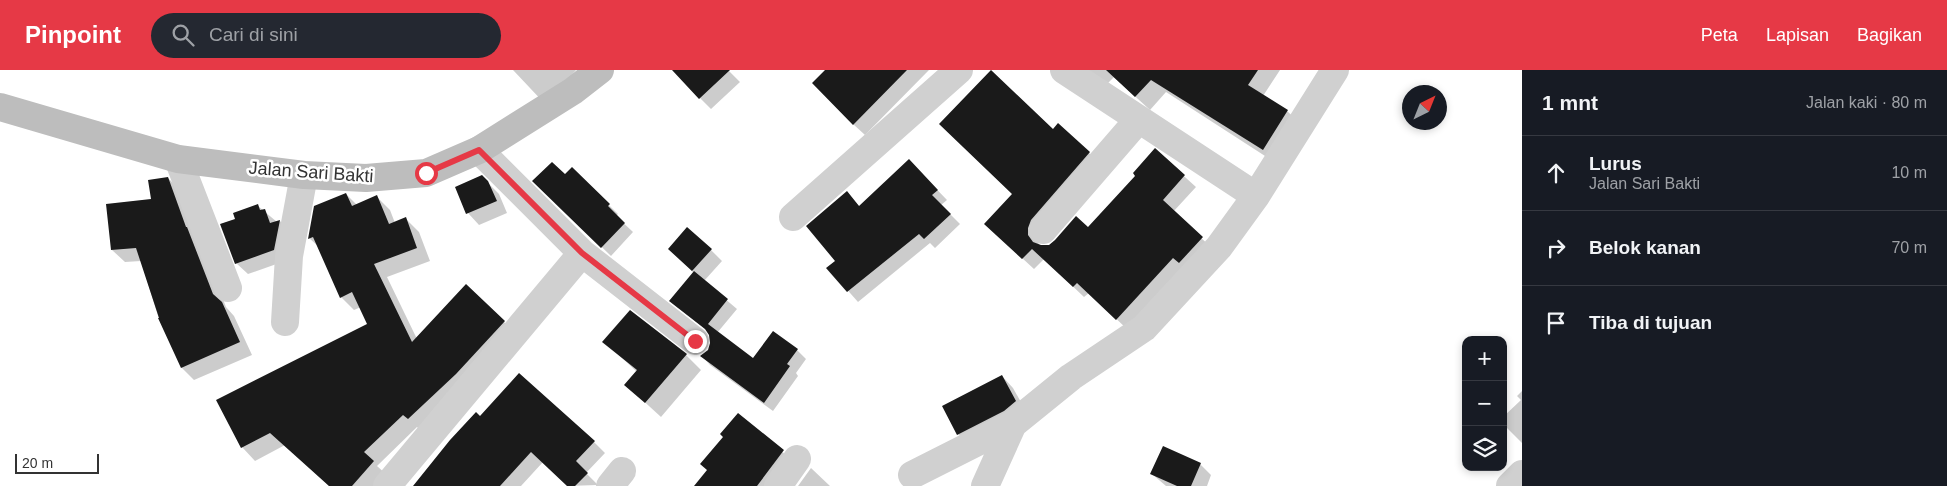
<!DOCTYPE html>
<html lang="id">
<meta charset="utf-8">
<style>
body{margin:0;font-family:Helvetica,sans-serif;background:#242831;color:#f1f3f6}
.controls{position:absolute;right:15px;bottom:15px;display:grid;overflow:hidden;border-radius:10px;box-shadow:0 2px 8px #0003}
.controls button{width:45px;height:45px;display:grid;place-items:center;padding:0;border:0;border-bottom:1px solid #363941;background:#171b24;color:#f1f3f6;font:25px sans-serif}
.compass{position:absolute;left:1402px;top:15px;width:45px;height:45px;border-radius:50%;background:#171b24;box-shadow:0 2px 8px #0003;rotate:43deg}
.scale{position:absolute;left:15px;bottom:12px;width:84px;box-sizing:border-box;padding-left:5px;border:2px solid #333;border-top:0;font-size:14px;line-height:18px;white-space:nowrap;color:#333;-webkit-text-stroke:4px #fff;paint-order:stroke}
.stop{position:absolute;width:15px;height:15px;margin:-11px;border:4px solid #e63946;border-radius:50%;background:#fff}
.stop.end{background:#e63946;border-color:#fff;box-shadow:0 1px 5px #0008}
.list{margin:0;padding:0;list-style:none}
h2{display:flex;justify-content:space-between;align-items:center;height:65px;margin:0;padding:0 20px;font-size:21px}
h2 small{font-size:16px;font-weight:400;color:#9ea1a6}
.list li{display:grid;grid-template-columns:32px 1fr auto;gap:15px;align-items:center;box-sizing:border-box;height:75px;padding:0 20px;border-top:1px solid #363941}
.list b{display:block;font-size:19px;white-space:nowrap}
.list p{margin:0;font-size:16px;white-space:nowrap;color:#9ea1a6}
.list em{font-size:16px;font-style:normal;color:#9ea1a6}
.icon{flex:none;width:28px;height:28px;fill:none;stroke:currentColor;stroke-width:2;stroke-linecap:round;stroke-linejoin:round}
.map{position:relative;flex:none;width:1522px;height:416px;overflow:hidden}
header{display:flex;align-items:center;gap:30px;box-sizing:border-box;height:70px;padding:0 25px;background:#e63946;color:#fff}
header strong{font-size:24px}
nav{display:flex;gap:28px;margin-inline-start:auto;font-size:18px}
.search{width:350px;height:45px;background:#242831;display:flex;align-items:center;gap:12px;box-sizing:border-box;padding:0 18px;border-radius:28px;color:#9ea1a6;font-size:19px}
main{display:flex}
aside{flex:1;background:#171b24}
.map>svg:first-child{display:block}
.shadow{fill:#0003}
.building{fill:#1a1a1a}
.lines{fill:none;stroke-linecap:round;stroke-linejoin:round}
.street{stroke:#d0d0d0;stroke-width:28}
.secondary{stroke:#bdbdbd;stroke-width:28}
.route{stroke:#e63946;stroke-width:6}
.labels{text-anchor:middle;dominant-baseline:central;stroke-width:5;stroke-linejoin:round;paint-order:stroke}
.street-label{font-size:18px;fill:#333;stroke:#fff}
</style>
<header>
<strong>Pinpoint</strong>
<div class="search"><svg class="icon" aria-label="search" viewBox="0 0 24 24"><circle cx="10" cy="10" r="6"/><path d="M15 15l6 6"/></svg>Cari di sini</div>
<nav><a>Peta</a><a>Lapisan</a><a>Bagikan</a></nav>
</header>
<main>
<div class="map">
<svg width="1522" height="416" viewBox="0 0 1522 416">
<rect width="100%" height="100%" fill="#fff"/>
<path class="shadow" d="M513,0h63l-30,35z
M689,0h39l12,12 -29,27 -11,-11z
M827,0h102l-64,65 -12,-11z
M1087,0h193l-17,26 24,15 14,13 -25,39 -110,-71 -16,18 -36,-33 -6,6z
M1053,61l36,22 11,11 -62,75 1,7h9l40,-17 49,-53 18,-26 41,37 -23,25 40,37 -85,81 -39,-37 -5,4 -40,-38 -10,10 -37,-34 16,-41z
M572,99l46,45 -2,2 17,16 -22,24 -77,-75 31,-5z
M919,101l28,29 -6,5 19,19 -25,24 -5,-5 -72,59 -30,-34 9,-7 10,-68 13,14z
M482,107l17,17 8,19 -28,12 -11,-12 -12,-25z
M168,108l13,13 45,116 8,9 18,39 -58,25 -12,-12 -23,-49 -18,-58 -16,1 -13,-12z
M346,124l11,11 20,-8 13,13 5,13 11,-4 13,13 11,29 -43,16 30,62 87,-17 13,13 -95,97 -5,-5 -40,39 10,9 -10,11h-48l-44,-41 -30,16 -13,-14 127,-123 -8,-17 -7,3 -13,-13 -22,-50 -10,-9z
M258,136l19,16 3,-1 10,11 -5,29 -37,13 -12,-11z
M669,179l42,1 11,11 -18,20 33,28 -20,24 36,26 44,-9 9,9 -10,14 2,3 -25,35 -63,-46 -8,-9 7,-5 3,-8 -2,-10 -39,-32 23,-28z
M604,271l82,14 15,15 -40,47 -35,-32 11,-13z
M1002,306l11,12 14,25 -58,32 -11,-11z
M1522,321v52l-19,-19v-7l18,-17 -4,-4z
M738,344l56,48 -17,24h-82l13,-15 17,-34z
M480,348l114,24 11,11 -19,20 12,12 -30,1 -25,-24 -22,24h-93z
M1200,394l11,11 -4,11h-41l-14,-12z
M811,398l19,18h-32z"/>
<path class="building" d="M672,0h58l-31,29z
M825,0h82l-54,55 -41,-42z
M991,0l62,59 5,-6 32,29 -59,68 -3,8v7l5,7 8,3h8l6,-5 21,-24 12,11 47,-51 -2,-3 22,-25 30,27 -22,25 40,37 -24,26 -6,-5 -57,62 -39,-37 -4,4 -41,-38 -10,10 -38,-35 28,-30 -73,-70z
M1106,0h152l-10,15 40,25 -25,40 -112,-70 -16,17z
M909,89l29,31 -6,5 19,19 -27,25 -5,-5 -72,58 -21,-24 9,-7 -29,-35 41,-35 12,15z
M552,92l13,12 7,-7 38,37 -2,2 17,17 -24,25 -69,-67z
M482,105l6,6 9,20 -31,13 -11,-27z
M168,107l18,50h1l26,67 9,8 18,40 -59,26 -23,-50h1l-23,-70 -25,2 -5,-46 45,-5 -3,-19z
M346,123l6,13 25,-11 12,29 17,-7 11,31 -43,16 38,78 54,-58 39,37 -49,53 -48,45 -5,-4 -39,37 10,9 -22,25h-23l-59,-53 -29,15 -25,-48 151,-76 -15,-32 -12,6 -27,-61 -5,2 6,-33z
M258,134l2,6 5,-1 5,14 10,-3 -6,30 -39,14 -15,-40 15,-5 -2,-6z
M687,157l25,22 -20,22 -24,-22z
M694,201l34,28 -20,25 45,34 20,-27 25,18 -11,15 3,2 -26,37 -64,-47 8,-6 2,-7 -1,-8 -4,-6 -36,-28z
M630,240l57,44 -42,49 -21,-18 13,-15 -35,-28z
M519,303l76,68 -19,20 12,12 -13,13h-8l-36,-34 -31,34h-87l37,-46 26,-28 4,4z
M1002,305l14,26 -12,10 -47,24 -15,-29z
M738,343l46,37 -27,36h-63l13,-16 -7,-6 23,-27 -3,-3z
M1163,376l38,17 -10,23h-14l-27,-12z"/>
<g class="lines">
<path class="street" d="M1064,0l192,126
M479,80l103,103 113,88
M178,89l50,129
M793,147l166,-147
M1043,160l96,-111
M285,252l4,-66 15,-81
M912,405l101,-51 58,-47 73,-49 75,-81 37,-51 79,-126
M387,416l195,-233
M610,416l12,-15
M778,416l19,-27
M985,416l28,-62
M1510,416l12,-12"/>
<path class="secondary" d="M0,37l178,52 126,16 62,3 60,-5 53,-23 94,-59 27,-21"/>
</g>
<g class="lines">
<path class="route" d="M426,103l53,-23 103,103 113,88"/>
</g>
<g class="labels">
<g class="street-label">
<text transform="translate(311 102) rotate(4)">Jalan Sari Bakti</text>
</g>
</g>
</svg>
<div class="controls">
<button>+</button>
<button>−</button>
<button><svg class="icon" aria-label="layers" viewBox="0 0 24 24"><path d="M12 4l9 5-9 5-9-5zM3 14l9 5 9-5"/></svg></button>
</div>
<svg class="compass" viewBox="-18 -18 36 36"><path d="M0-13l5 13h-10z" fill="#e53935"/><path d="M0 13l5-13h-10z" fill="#9ea1a6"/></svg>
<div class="scale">20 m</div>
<div class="stop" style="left:426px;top:103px"></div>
<div class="stop end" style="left:695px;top:271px"></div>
</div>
<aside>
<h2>1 mnt<small>Jalan kaki · 80 m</small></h2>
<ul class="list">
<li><svg class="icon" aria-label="ahead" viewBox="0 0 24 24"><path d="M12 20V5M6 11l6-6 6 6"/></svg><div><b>Lurus</b><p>Jalan Sari Bakti</p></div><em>10 m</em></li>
<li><svg class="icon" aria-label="right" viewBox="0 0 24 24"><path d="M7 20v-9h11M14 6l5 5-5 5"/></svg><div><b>Belok kanan</b></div><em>70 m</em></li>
<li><svg class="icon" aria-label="arrive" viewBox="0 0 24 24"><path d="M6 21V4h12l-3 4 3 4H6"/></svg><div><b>Tiba di tujuan</b></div></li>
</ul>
</aside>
</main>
